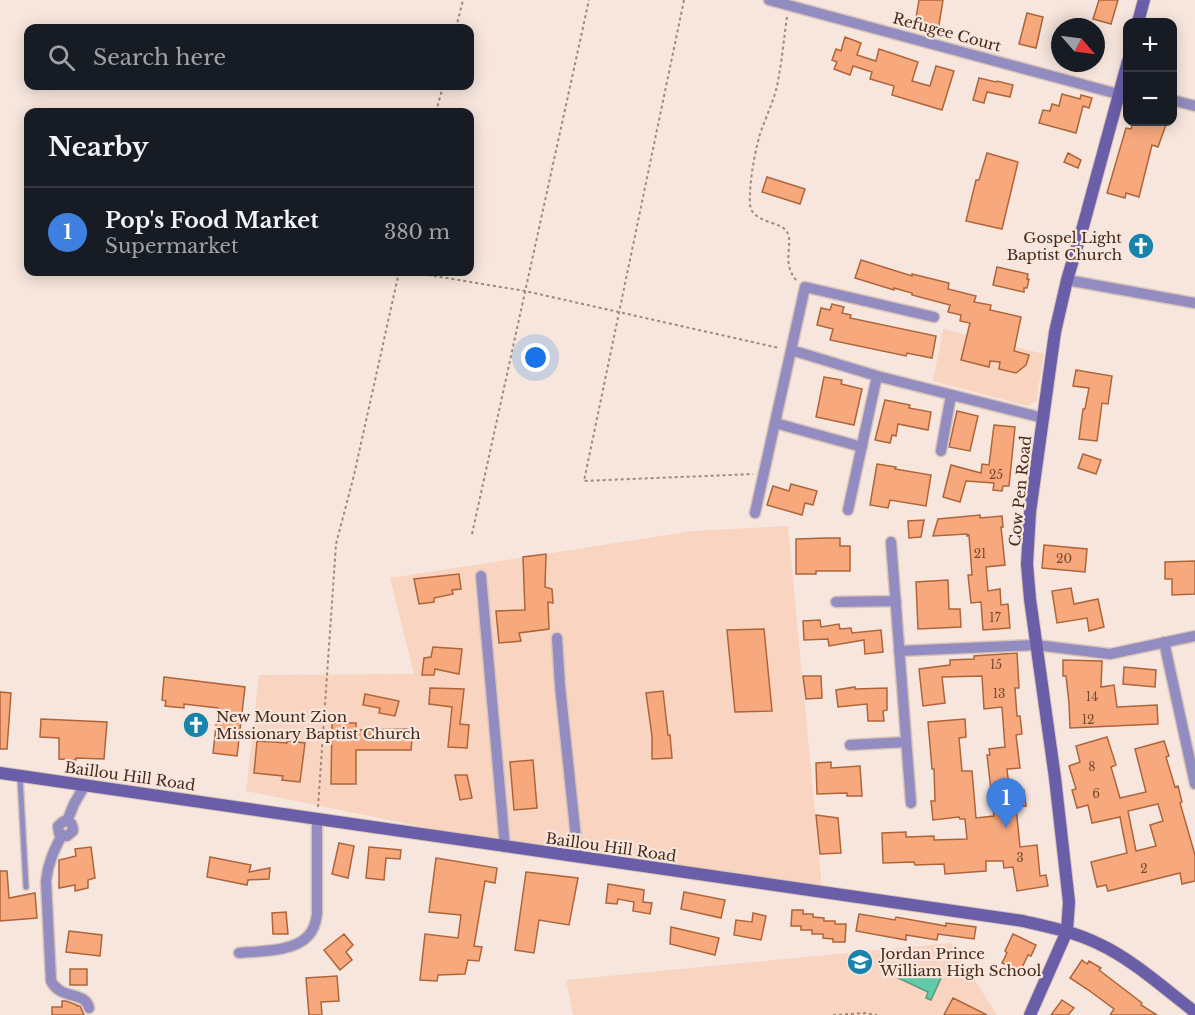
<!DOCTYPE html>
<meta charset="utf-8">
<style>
body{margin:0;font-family:"Libre Baskerville",serif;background:#20242c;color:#f1f3f6}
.controls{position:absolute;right:18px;top:18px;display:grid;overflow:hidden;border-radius:12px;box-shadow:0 3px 15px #0003}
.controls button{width:54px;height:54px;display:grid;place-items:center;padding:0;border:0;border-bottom:2px solid #363941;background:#171b24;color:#f1f3f6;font:30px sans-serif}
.compass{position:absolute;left:1051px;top:18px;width:54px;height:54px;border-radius:50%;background:#171b24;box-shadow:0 3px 15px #0003;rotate:118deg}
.you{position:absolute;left:536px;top:358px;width:21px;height:21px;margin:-15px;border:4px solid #fff;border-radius:50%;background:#1a73e8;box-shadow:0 0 0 9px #1a73e833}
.badge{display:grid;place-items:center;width:39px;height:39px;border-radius:50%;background:#1a73e8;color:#fff;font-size:20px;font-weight:700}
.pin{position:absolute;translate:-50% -50px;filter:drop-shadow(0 2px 3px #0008)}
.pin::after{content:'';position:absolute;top:32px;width:21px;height:18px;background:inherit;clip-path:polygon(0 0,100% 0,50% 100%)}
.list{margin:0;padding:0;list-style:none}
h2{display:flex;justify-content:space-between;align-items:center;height:78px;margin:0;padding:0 24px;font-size:26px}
h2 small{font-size:20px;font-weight:400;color:#9ea1a6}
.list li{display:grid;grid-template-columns:39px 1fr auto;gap:18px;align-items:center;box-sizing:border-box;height:90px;padding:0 24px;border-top:2px solid #363941}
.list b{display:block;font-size:22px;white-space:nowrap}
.list p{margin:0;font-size:20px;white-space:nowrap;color:#9ea1a6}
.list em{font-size:20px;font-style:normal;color:#9ea1a6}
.icon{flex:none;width:33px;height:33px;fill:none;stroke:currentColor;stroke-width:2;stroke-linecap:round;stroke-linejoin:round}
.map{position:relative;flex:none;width:1195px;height:1015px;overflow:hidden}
.search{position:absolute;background:#171b24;box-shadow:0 3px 15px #0003;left:24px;top:24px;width:450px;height:66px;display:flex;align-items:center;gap:15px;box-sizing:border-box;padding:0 21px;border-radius:12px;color:#9ea1a6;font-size:22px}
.panel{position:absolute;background:#171b24;box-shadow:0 3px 15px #0003;left:24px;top:108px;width:450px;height:168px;border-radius:12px}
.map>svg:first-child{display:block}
.built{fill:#f8d4c1}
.water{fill:#61caa8;stroke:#5a9a7c;stroke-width:1.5}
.building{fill:#f7a97d;stroke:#ad653a;stroke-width:1.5;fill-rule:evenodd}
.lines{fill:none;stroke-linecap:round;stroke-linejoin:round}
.service-casing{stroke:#d8c4b9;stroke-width:8}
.minor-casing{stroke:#d8c4b9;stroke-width:13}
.secondary-casing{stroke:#d8c4b9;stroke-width:14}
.path{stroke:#a0887b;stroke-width:2;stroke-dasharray:3 3;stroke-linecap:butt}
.service{stroke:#938cc0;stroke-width:5}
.minor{stroke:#938cc0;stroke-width:10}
.secondary{stroke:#6b5ea9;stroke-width:12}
.labels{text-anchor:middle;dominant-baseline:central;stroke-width:4.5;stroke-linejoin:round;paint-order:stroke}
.number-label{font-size:12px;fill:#744930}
.street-label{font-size:15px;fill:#482917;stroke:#f7e6dd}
.poi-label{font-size:15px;fill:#482917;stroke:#f7e6dd;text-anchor:start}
</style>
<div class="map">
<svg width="1195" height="1015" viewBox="0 0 1195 1015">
<rect width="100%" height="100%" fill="#f7e6dd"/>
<path class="built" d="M943,329l101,25 -8,47 -8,5 -95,-25z
M788,526l34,362 -369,-55 -207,-42 13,-116 155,-1 -24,-96 303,-47z
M951,943l46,72h-424l-7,-35z"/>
<path class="water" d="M906,962l35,16 -10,22 -5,-2 2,-6 -30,-14z"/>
<path class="building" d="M919,0h24l-5,31 -12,-2v-3l-11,-2z
M1099,0h19l-7,24 -18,-5z
M1027,13l16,4 -7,31 -17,-4z
M845,37l16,6 -4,12 19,6 3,-12 39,13 -6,19 18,5 6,-20 18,5 -12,39 -50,-15 2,-9 -24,-7 2,-7 -19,-6 -3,9 -16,-6 3,-7 -5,-2 4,-11 5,2z
M979,78l17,4 1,-1 16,4 -3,12 -23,-5 -3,11 -11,-3z
M1062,94l18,5 1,-4 11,3 -3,10 -6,-2 -7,27 -37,-10 4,-13 7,1 2,-7 7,2z
M1133,122h34l-9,25 -6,-2 -13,52 -13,-4 -1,5 -18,-5 19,-65 5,1z
M987,153l31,9 -16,67 -36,-8 10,-41h3z
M1068,153l13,7 -3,8 -14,-6z
M767,177l38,12 -5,15 -38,-12z
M861,260l51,16v-2l37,9 -1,6 28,7 -2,6 17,3 -1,5 31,7 -7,34 15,4 -3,10 -10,8 -17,-4 1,-7 -10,-1 -1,6 -28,-7 9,-37 -10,-2 1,-6 -13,-3 2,-7 -38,-10v-2l-18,-5v2l-39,-12z
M997,267l31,7 -1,5h2l-2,9h-3v4l-31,-7z
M832,304l12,3 -2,6 9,2 -1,3 86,18 -4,22 -25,-5 -1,3 -76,-16 3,-11 -16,-4 4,-17 9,2z
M1076,370l36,6 -4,28 -6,-1 -5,38 -18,-2 4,-30h2l4,-21 -16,-2z
M824,377l18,3 -1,4 21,5 -8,36 -38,-8z
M885,400l25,5 -1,3 22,4 -3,18 -30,-6 -2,12 -4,-1 -2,8 -15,-3z
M957,411l21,5 -8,35 -21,-4z
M994,425l21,2 -6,59h-6l-1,5 -9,-1 1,-7 -28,-2 -6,21 -17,-5 8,-32 30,8 1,-9 7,1z
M1083,454l18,6 -5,14 -18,-6z
M877,464l19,3 -1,2 36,6 -5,31 -36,-6 -2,8 -18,-3z
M791,484l26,7 -4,14 -8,-2 -3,12 -35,-10 6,-19 16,5z
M980,515v3l22,-2 1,11h-2l4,38 -19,2 2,24 12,-2 1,16 7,-1 2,24 -27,2 -2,-28 -10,1 -3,-28h4l-3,-40 -2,1v-2l-34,2 5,-17z
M924,520l-3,17 -12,1 -1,-17z
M826,538h14v8h10v25h-34v3h-20v-35z
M1044,545l43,4 -2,23 -43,-4z
M546,554l-1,33 7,2 1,14 -5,-1 1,27 -30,4 2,8 -22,2 -3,-32 29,-1 -2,-53z
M1195,561v33l-23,1v-16h-7v-17z
M459,574l2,15 -9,1 1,4 -19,4v4l-15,2 -5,-25z
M948,580l1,29h11l1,18 -43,2 -2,-47z
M1071,588l3,16 24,-5 6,28 -15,4 -2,-13 -30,5 -5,-32z
M820,620l1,7 18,-3 1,5 11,-1 1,5 29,-3 2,22 -18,2 -1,-14 -35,6 -1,-7 -24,1 -1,-19z
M764,629l8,82 -37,1 -8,-82z
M433,647l29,2 -3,25 -24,-5 -1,6h-12l2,-17 7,-1z
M1017,653l2,35h-4l2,28h3l2,18 -6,1 4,33 -13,1 2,18 1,4 14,-1 2,16 -10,1 4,40 17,-2 3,31 6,-1 2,11 -31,5 -4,-24 -9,1 -1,-7h-17v10l-41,3 -1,-10 -29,1 -1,-3 -31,1 -1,-30 24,-1v5l28,-1v4l33,-1 -2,-20h-5l-1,-2 -26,3 -2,-19h4l-1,-32h-2l-4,-47 37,-3 1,18 -7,1 3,33h10l4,47 18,-2 -7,-61h3l-1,-6 16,-2 -3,-40 -18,2 -2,-33 -40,1 3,26 -22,3 -4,-37 31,-4v-5l24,-1v-3z
M1063,660l39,1 -1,26 13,-2 3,22 40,-2 1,19 -88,4 -1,-25 -3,-27h-3z
M1124,667l32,3 -1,17 -32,-3z
M803,676h18l1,22 -16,1z
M164,677l81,10 -8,69 -24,-3 5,-45 -34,-4v4l-19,-2 1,-5 -4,-1z
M855,687v2l32,-1v22l-4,1 1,10h-16l-1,-17 -29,3 -2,-17z
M430,688l34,1 -4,35 9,1 -2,23 -19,-1 4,-40 -23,-3z
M663,691l5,44h2l2,23 -20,1v-23l-6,-43z
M0,692l11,1 -4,56h-7z
M365,694l34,7 -4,15 -16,-3 1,-5 -17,-3z
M41,719l66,3 -3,37 -28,-1v2l-17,-1v-21l-19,-1z
M332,723h24v7l57,-1 -2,21h-55v34h-25z
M1107,737l9,28 -5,2 9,31 26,-6 -11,-43 29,-8 5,15 -3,1 9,30 3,-1 4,16 -2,1 15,52v26l-13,3 -2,-11 -72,18 -2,-6 -9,2 -6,-25 36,-9 -7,-36 -28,6 -4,-18 -11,3 -5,-18 4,-1 -7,-23 11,-4 -4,-16zM1158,804l5,17 -13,4 6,21 -20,5 -8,-40z
M257,741l30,2v-2l18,2 -5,39 -18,-2 1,-4 -29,-3z
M533,760l4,48 -23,2 -4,-48z
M831,762v6l29,-2 2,30h-15v-3l-30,1 -1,-31z
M455,775h12l5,23 -12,2z
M816,815l22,3 3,35 -21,1z
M339,843l15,3 -6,32 -16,-4z
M91,847l4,31 -7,2v8l-13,3v-6l-16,3v-28l17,-4 -1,-7z
M369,847l32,3 -1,9 -14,-1 -2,22 -18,-2z
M210,857l41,8 -2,7 21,-4 -1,11 -21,1 -1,5 -40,-8z
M436,858l61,10 -2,15 -10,-2 -11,65 8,1 -3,14 -11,-1 -3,14 -27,1 -1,6 -17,-1 5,-46 33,4 3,-23 -32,-3z
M0,871h7l2,27 26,-5 2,25 -37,3z
M526,872l52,6 -9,47 -30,-5 -5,33 -19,-3z
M608,884l36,6 -1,12 9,1 -2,11 -17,-3 1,-9 -16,-3 -1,5 -11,-1z
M684,892l41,8 -4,18 -40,-9z
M792,910h11v4h10v3l11,1v3h11v3h11l-1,18h-12v-3l-10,-1v-4h-11v-4h-11v-4h-10z
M286,912l2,22h-15l-1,-21z
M753,913l13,3 -5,24 -27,-5 2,-15 16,2z
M859,914l36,6 1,-3 50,9v-3l30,4 -2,12 -36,-5 -1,6 -31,-5v5l-50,-9z
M671,927l48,11 -4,17 -45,-11z
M69,931l33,4 -2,21 -34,-4z
M344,934l9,11 -7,7 6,8 -12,10 -16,-20z
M1013,934l23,11 -5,11 -3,-1 -8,17 -18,-9 5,-10 -2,-2z
M1082,960l5,4 2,-3 12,7 -2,2 43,33 -1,2 16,10h-47l4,-6 -27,-20 -17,-11z
M70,969h17v16h-17z
M337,976l2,25 -18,1 1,13h-13l-3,-37z
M953,998l34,17h-43z
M1062,1000l12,8 -6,7h-17z
M62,1001h4l11,4v1h3l4,9h-32v-8h10z"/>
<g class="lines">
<g class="service-casing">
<path id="service" d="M20,777l6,110"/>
</g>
<g class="minor-casing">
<path id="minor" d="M769,0l349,94
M1172,100l23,6
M1067,280l128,23
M791,350l86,26 166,42
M775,423l87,24
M941,451l10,-56
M848,510l29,-134
M755,513l50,-226 129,30
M891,542l20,261
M481,576l24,271
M836,602l60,-1
M557,638l3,48 18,171
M1164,642l31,142
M899,651l137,-6 74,9 85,-18
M850,745l56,-3
M62,835c-8,15 -14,28 -16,46l5,100c10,20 34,9 38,27
M62,835l-3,-2 -1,-7 6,-5h3l7,-17 11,-19
M62,835l5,1 6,-5c0,-6 -1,-8 -6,-10
M239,953c20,-2 55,-1 69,-17 6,-6 8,-14 9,-22v-95"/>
</g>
<g class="secondary-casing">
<path id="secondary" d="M1138,22l6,-22
M0,773l1023,148c26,6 52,11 76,23 33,15 67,46 96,68
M1030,1015l37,-84 2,-29 -14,-124 -25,-179 -3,-35 3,-52 25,-180 12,-52 17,-57 44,-162"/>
</g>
<path class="path" d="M684,0l-100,481 169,-7
M787,17c-3,21 -5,43 -9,64 -3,18 -12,35 -18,53 -5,18 -9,39 -10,59 0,5 -1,13 2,18 9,13 30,11 35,21 7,12 -6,30 9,48
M456,28l7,-28
M436,112l7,-26
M410,272l115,19 254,57
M472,534l117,-534
M318,807l18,-263 18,-69 45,-203
M833,1015l32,-2 12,2"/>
<use href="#service" class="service"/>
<use href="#minor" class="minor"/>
<use href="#secondary" class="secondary"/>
</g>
<defs>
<g id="church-disc" transform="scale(1.35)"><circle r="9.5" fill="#1883ab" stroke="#f7e6dd"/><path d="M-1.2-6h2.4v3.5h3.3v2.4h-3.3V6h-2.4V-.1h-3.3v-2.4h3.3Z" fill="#fff"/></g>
<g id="school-disc" transform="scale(1.35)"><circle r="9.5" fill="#1883ab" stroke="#f7e6dd"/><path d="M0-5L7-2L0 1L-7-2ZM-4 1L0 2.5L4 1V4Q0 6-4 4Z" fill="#fff"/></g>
</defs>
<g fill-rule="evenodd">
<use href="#church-disc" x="1141" y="246"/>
<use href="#church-disc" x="196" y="725"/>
<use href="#school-disc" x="860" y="962"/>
</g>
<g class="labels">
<g class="number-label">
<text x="996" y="474">25</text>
<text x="980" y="553">21</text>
<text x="1064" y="558">20</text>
<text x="995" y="617">17</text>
<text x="996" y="664">15</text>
<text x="999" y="693">13</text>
<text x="1092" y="696">14</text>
<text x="1088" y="719">12</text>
<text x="1092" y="766">8</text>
<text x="1096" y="793">6</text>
<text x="1020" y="857">3</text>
<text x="1144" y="868">2</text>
</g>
<g class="street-label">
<text transform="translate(947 32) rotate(15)">Refugee Court</text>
<text transform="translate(1020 491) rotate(-84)">Cow Pen Road</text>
<text transform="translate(130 776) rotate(8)">Baillou Hill Road</text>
<text transform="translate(611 847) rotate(8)">Baillou Hill Road</text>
</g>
<g class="poi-label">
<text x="1122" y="237" text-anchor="end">Gospel Light<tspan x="1122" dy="17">Baptist Church</tspan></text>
<text x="216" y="716">New Mount Zion<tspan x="216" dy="17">Missionary Baptist Church</tspan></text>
<text x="880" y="953">Jordan Prince<tspan x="880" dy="17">William High School</tspan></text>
</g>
</g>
</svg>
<div class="controls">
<button>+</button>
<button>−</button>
</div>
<svg class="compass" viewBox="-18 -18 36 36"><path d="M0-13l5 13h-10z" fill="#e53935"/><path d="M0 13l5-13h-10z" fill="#9ea1a6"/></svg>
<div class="you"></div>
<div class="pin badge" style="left:1006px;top:828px;background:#3f7fe0">1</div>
<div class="search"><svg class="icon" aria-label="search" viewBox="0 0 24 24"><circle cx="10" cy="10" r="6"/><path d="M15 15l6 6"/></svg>Search here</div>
<section class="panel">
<h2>Nearby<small></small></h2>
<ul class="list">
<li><span class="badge" style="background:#3f7fe0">1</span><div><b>Pop's Food Market</b><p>Supermarket</p></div><em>380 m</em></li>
</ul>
</section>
</div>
